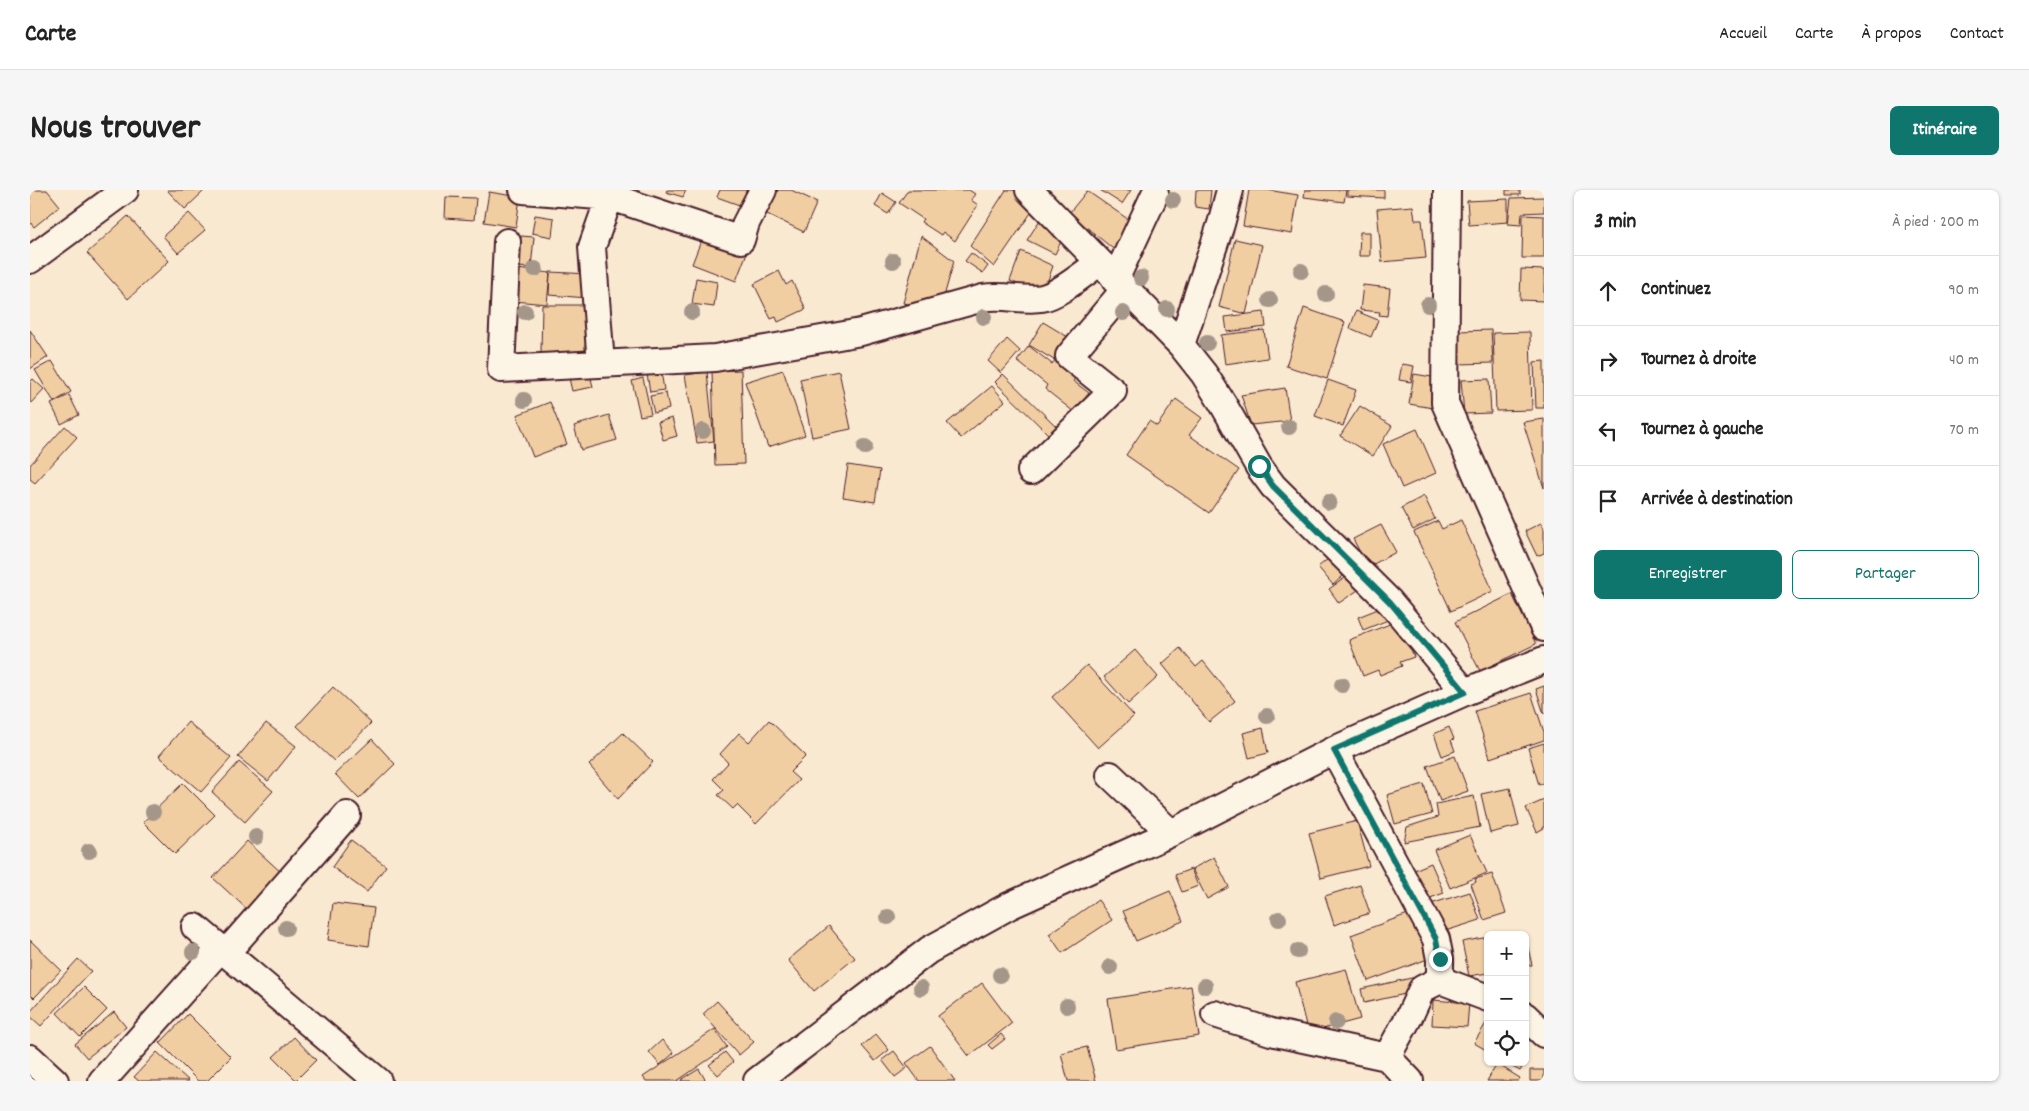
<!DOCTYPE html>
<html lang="fr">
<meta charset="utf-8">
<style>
body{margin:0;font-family:Dekko,sans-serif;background:#f6f6f6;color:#222}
.controls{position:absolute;right:15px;bottom:15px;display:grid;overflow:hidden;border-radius:8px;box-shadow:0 1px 4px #0004}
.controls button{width:45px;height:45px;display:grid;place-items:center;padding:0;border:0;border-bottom:1px solid #e0e0e0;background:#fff;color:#222;font:25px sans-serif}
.stop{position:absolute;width:15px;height:15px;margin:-11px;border:4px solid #0f766e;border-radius:50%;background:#fff}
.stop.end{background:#0f766e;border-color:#fff;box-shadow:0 1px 5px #0008}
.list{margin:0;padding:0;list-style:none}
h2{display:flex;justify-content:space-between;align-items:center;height:65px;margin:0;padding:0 20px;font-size:21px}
h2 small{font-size:16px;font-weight:400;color:#767676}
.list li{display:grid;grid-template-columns:32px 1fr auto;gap:15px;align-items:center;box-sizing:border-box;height:70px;padding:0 20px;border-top:1px solid #e0e0e0}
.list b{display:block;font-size:19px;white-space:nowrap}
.list em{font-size:16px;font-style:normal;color:#767676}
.actions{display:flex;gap:10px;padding:15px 20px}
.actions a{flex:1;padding:11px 0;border:1px solid #0f766e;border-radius:8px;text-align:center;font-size:18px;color:#0f766e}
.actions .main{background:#0f766e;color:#fff}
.icon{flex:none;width:28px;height:28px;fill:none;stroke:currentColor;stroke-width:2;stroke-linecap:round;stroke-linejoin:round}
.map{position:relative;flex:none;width:1514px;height:891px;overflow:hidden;border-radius:8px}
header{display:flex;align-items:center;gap:30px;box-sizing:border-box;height:70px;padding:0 25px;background:#fff;border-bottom:1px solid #e0e0e0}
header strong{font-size:24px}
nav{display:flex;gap:28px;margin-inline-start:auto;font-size:18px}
.intro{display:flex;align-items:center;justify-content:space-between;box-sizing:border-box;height:120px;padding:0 30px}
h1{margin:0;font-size:35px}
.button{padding:12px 22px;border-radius:8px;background:#0f766e;color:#fff;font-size:18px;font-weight:700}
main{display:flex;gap:30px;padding:0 30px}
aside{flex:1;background:#fff;border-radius:8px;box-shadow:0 1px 4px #0004}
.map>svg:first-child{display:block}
.building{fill:#f1cea2;stroke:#4a1f2b}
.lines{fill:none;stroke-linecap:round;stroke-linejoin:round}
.street-casing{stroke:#4a1f2b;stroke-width:30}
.street{stroke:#fcf5e5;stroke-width:26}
.tree{fill:#a5968a}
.route{stroke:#0f766e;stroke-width:6}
</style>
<header>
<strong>Carte</strong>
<nav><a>Accueil</a><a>Carte</a><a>À propos</a><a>Contact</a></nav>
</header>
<div class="intro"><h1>Nous trouver</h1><a class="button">Itinéraire</a></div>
<main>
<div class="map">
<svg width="1514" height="891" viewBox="0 0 1514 891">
<rect width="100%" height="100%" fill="#f9e9d1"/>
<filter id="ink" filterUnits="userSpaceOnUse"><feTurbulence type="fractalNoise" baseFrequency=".02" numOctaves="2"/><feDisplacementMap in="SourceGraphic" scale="10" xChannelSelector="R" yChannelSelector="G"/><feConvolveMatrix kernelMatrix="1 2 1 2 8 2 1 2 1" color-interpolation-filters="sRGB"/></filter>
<g filter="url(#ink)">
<path class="building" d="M0,0h17l13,16 -26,21 -4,-5z
M137,0h38l-20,19z
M637,0h19l-3,7 -17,-5z
M690,0h31l-6,17 -28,-10z
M743,0h18l26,12 -13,30 -41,-20z
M878,0h61l6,4 -4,6 7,5 -23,36 -12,-9 -2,3 -20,-13 2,-3 -24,-16z
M976,0h10l21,14 -43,63 -24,-21z
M1070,0h31l-9,14z
M1166,0h15l-2,19 -14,-2z
M1219,0h18l31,5 -6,39 -49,-8z
M1275,0h41l-2,12 -40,-5z
M1317,0h37v8l-37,-2z
M1476,0h14v5h-14z
M1057,1l48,33 -18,28 -48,-39z
M459,2l31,5 -4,30 -32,-5z
M852,3l14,9 -8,12 -13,-8z
M416,7l30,1 -2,22 -29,-2z
M1514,7v15l-22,1 -1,12 -13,-1 3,-26z
M1478,9v23l-39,3 -2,-24z
M1383,16l2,14h7l4,38 -44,4 -5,-53z
M1015,22l20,21 -10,21 -28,-14z
M159,23l16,17 -27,23 -15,-17z
M505,25l19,3 -2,19 -20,-4z
M1493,25l21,1v42h-22z
M98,26l41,45 -41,38 -41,-46z
M1330,42h10v24h-11z
M674,43l44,17 -12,31 -44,-17z
M491,46l13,1 -3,31 -13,-1z
M891,46l33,25 -11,39 -18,7 -22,-4z
M1205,49l27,6 -16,69 -27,-7z
M991,61l32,15 -10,28 -33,-13z
M941,63l17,13 -5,7 -18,-12z
M487,79l33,4 -3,31 -33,-3z
M1491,79l23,1v31l-24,-1z
M749,81l7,14 6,-4 14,28 -28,13 -2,-5 -5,2 -17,-35z
M520,82l40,2 -2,24 -39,-3z
M666,88l21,4 -3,25 -22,-3z
M1333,95l27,3 -3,28 -8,-1 1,-3 -20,-2z
M512,115h44l-1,49 -44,-1z
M1274,118l41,14 -18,57 -41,-13z
M1326,121l22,9 -7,17 -21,-9z
M1234,122l2,15 -39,5 -2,-15z
M1013,132l25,15 -14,23 -25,-15z
M0,140l18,27 -18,12z
M1234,140l4,28 -43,6 -4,-29z
M1461,140l2,33 -34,1 -2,-33z
M1500,142l2,78 -36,1 -3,-78z
M977,149l13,12 -19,22 -13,-12z
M999,156l23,18 7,-9 21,17 -7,9 16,12 -15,19 -29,-23 2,-4 -30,-24z
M22,171l19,31 -17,10 -19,-32z
M1514,171v47h-8l-2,-46z
M1372,174l12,2 -3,16 -12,-2z
M711,180l3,94 -29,1 -3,-94z
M753,180l22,65 -37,12 -23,-65z
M631,181l3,19 -14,2 -3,-18z
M809,181l12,58 -39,8 -12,-58z
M677,182l7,69 -17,2 -12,-68z
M560,184l3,13 -21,4 -3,-13z
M973,184l55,54 -8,8 -55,-54z
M1384,184l24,4 -5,30 -24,-4z
M613,188l8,36 -11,2 -8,-35z
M3,189l11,10 -14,15v-22z
M1459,189l2,34 -27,1 -3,-34z
M1298,190l28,10 -13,36 -28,-10z
M962,196l13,15 -44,37 -14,-15z
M1255,198l5,33 -39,4 -10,-30z
M636,203l3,16 -15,4 -4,-17z
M39,205l10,20 -18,9 -10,-20z
M1146,209l26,19 -13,17 50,35 -30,43 -83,-58 23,-34 8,5z
M520,212l17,42 -34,13 -16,-42z
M1330,216l32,20 -19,30 -33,-20z
M579,225l8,25 -36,10 -7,-24z
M642,228l5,18 -14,4 -5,-18z
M1514,229v69l-21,-66z
M35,236l12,11 -42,46 -5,-4v-14z
M1387,239l19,44 -34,15 -19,-44z
M818,275l32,5 -5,32 -32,-5z
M1394,306l11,23 -22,11 -12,-22z
M1431,330l32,71 -42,20 -37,-79 24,-11 4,8z
M1511,333l3,6v24l-7,3 -12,-25z
M1351,335l15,27 -28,15 -15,-28z
M1298,369l15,17 -10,9 -15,-18z
M1319,385l12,13 -22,15 -10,-14z
M1482,404l24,50 -56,27 -25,-49z
M1353,417l5,13 -25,10 -5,-13z
M1370,430l14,37 -14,5 2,4 -22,9 -2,-5 -15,6 -14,-36z
M1150,458l16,19 7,-6 32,40 -26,21 -47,-58z
M1105,460l23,27 -30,27 -24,-27z
M1057,475l47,51 -36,32 -46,-51z
M1514,496v28l-8,-25z
M303,497l38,36 -37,38 -37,-35z
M1501,503l13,39v8l-54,18 -15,-47z
M739,530l37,36 -16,16 9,8 -43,44 -19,-19 -4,4 -15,-14 6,-5 -11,-11 15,-16 -8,-9 19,-21 10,9z
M158,532l43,36 -30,34 -42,-36z
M236,533l30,23 -28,35 -30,-24z
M1419,537l5,12 -3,1 4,11 -13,5 -8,-22z
M1233,538l5,25 -19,5 -6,-25z
M593,543l30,29 -35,37 -29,-34z
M342,549l23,25 -36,35 -24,-25z
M1514,553v40l-5,2 -11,-37z
M1425,566l13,35 -28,10 -13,-35z
M209,572l34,29 -28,31 -33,-30z
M153,593l32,32 -40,39 -32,-32z
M1394,594l8,30 -37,10 -8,-29z
M1480,598l9,38 -29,7 -9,-39z
M1444,606l6,31 -76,15 3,-15 31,-10 -2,-13z
M1514,610v28l-7,4 -11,-24z
M1327,631l12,45 -48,12 -12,-45z
M1440,645l17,38 -37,15 -16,-38z
M321,650l35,26 -19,26 -35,-25z
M217,651l36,33 -34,37 -36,-33z
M1184,667l15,30 -22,12 -15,-30z
M1401,673l13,30 -25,9 -12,-29z
M1161,679l7,17 -16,6 -7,-17z
M1462,684l14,39 -22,7 -13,-36 5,-2 -1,-3z
M1330,695l10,28 -36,12 -9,-29z
M1140,701l13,30 -47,20 -13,-30z
M1440,702l10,28 -44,14 -9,-29z
M1068,710l14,20 -50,33 -13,-19z
M303,713l41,5 -5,38 -41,-6z
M1386,721l17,46 -65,24 -17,-46z
M799,736l26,32 -41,33 -26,-31z
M1495,745l7,30 -7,1z
M1458,747v36l-19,3 -7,-34z
M0,750l31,30 -27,28 -4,-4z
M48,769l13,12 -50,55 -11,-10v-4z
M1316,779l14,50 -52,14 -13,-51z
M1386,787l3,14 -55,12 -3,-14z
M952,793l30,40 -43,33 -31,-40z
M1161,796l8,50 -83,13 -8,-50z
M54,797l23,23 -27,27 -23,-24z
M1403,810l36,3 -2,24 -35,-2z
M687,811l37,41 -15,13 -36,-41z
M84,822l12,15 -39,31 -12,-14z
M158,824l43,43 -24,24h-9l-38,-38z
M1458,830v31l-14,-8z
M685,839l12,18 -50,34h-31l-3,-4z
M846,844l13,16 -14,11 -13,-15z
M971,844l4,5 -13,10 -4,-4z
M264,847l22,23 -20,20 -23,-23z
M632,850l12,13 -14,12 -11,-13z
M900,856l25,35h-36l-13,-18z
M1057,857l9,34h-28l-7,-28z
M864,861l13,17 -12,9 -13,-17z
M127,862l32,29h-50l-5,-4z
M695,862l8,10 -15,13 -9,-10z
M1473,872h22l-5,9z
M1467,874l23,14 -2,3h-31z
M669,879l7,12h-25v-1z
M1500,880h14v11h-14z"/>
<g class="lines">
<g class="street-casing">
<path id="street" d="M493,0l88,7 130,43 5,-17 17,-33
M999,0l152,155 23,29 19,30 36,63 14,19 117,116 75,90
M1417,0l-2,213 99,225
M477,52l-6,127 214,-11 146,-26 122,-34c19,-4 39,3 59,0 17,-3 42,-25 57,-35
M0,70l95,-70
M1085,90l40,-86
M1151,155l40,-121 9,-34
M571,174l-9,-117 20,-57
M1001,281l82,-80 -44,-35 56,-67
M1304,560l102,189 4,20v21l-18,9 -12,26 -23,42 23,24
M1080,585l61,58
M165,737l183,154
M196,763l121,-138
M1410,790l48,18
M1185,824l56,18 116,25
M1495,826l19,18
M0,868l25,23
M72,891l118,-132
M727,891l172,-131 80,-44 162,-73 163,-83 131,-58 79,-32"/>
</g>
<use href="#street" class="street"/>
</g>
<g class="tree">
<circle cx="1143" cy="10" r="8"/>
<circle cx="863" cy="71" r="8"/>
<circle cx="505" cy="79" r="8"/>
<circle cx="1271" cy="81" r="8"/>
<circle cx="1111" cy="88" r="8"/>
<circle cx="1296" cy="104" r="8"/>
<circle cx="1240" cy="110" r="8"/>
<circle cx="1398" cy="115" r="8"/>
<circle cx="1137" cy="119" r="8"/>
<circle cx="495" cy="122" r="8"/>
<circle cx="662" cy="122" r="8"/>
<circle cx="1093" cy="123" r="8"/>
<circle cx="954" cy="127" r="8"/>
<circle cx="1177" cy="153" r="8"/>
<circle cx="494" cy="210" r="8"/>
<circle cx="1259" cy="237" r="8"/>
<circle cx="673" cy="241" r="8"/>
<circle cx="835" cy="257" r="8"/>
<circle cx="1299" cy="312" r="8"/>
<circle cx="1312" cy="495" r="8"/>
<circle cx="1237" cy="526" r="8"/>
<circle cx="123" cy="622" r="8"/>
<circle cx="226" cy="647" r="8"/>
<circle cx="59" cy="661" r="8"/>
<circle cx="858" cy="727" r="8"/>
<circle cx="1249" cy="729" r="8"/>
<circle cx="256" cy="738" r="8"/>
<circle cx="1268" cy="761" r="8"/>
<circle cx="163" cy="762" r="8"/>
<circle cx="1080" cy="777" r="8"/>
<circle cx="970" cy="785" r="8"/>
<circle cx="1175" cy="796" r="8"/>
<circle cx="891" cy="798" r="8"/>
<circle cx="1037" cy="816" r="8"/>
<circle cx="1306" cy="832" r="8"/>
</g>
</g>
<g class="lines" filter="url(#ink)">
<path class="route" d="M1229,276l14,20 117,116 75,90 -131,58 102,189 4,20"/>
</g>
</svg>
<div class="controls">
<button>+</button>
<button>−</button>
<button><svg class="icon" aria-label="locate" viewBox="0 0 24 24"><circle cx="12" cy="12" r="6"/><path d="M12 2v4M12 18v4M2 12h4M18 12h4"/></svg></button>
</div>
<div class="stop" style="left:1229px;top:276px"></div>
<div class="stop end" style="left:1410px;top:769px"></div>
</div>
<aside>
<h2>3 min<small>À pied · 200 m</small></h2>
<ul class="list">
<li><svg class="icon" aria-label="ahead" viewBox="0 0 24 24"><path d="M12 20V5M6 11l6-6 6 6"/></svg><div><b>Continuez</b></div><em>90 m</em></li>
<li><svg class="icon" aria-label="right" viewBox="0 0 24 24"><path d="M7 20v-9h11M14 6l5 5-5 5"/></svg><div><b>Tournez à droite</b></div><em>40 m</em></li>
<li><svg class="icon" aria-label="left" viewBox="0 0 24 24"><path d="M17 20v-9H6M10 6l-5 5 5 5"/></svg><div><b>Tournez à gauche</b></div><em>70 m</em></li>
<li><svg class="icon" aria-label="arrive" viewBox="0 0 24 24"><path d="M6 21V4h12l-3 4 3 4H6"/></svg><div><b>Arrivée à destination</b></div></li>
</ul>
<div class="actions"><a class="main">Enregistrer</a><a>Partager</a></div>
</aside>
</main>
